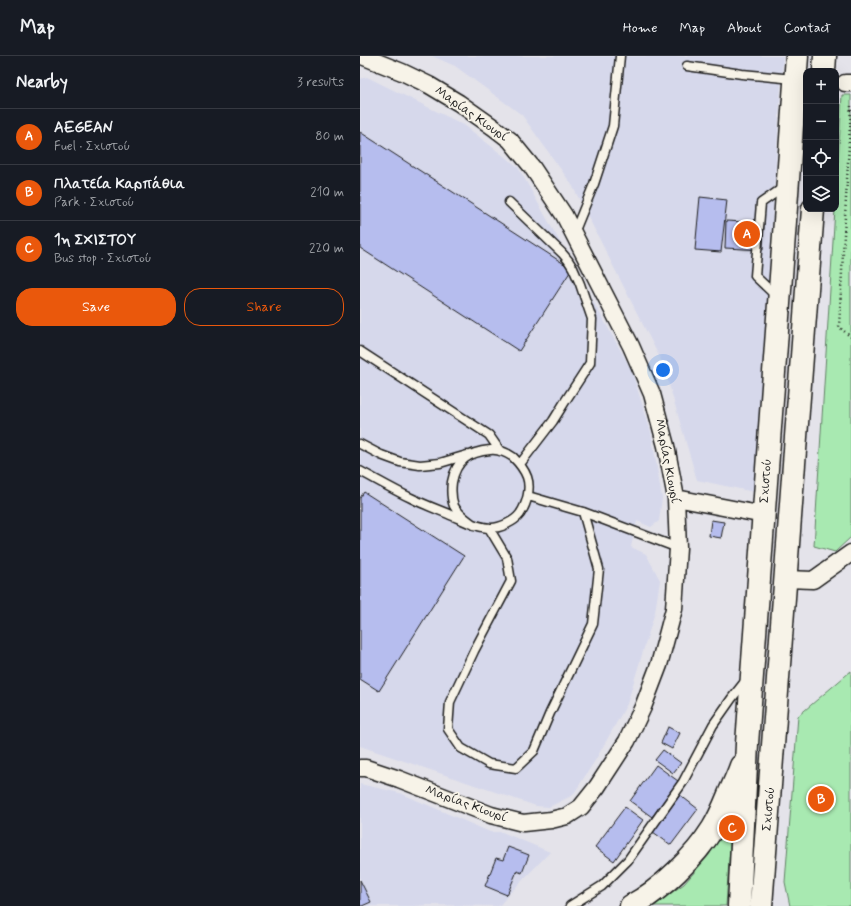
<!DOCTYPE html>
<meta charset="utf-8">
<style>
body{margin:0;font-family:Mynerve,sans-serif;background:#242831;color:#f1f3f6}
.controls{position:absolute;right:12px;top:12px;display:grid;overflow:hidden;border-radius:8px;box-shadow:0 4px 16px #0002}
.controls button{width:36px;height:36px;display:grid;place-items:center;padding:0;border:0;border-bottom:1px solid #363941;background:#171b24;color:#f1f3f6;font:20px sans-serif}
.you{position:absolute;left:303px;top:314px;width:14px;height:14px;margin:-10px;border:3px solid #fff;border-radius:50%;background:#1a73e8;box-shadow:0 0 0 6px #1a73e833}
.badge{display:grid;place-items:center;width:26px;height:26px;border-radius:50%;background:#ea580c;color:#fff;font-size:13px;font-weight:700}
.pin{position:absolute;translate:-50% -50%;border:2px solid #fff;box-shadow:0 1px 4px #0006}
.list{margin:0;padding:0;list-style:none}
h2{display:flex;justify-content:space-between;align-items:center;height:52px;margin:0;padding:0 16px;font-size:17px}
h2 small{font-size:13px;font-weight:400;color:#9ea1a6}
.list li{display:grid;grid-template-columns:26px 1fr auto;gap:12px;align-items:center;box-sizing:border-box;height:56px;padding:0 16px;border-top:1px solid #363941}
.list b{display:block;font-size:15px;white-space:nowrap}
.list p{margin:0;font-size:13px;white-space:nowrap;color:#9ea1a6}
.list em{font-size:13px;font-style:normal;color:#9ea1a6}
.actions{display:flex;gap:8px;padding:12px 16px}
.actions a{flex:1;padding:9px 0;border:1px solid #ea580c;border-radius:16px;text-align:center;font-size:14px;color:#ea580c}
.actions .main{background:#ea580c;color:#fff}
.icon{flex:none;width:22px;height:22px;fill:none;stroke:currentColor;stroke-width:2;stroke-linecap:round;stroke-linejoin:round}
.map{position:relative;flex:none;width:491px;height:850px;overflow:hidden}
header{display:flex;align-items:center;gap:24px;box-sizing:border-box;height:56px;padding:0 20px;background:#171b24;border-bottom:1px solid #363941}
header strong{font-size:19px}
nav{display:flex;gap:22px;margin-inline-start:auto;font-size:14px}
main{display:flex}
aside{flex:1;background:#171b24}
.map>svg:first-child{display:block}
.built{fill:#d6d8eb}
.green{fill:#a8e9b1;stroke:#628266}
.building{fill:#b6bdee;stroke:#1c1c1c}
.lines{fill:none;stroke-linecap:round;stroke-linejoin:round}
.lane-casing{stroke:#1c1c1c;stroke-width:11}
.street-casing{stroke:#1c1c1c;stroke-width:19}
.primary-casing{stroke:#1c1c1c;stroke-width:25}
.path{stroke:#1c1c1c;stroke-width:2.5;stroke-dasharray:1 3;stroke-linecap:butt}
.lane{stroke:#f7f3e8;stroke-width:8}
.street{stroke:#f7f3e8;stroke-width:16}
.primary{stroke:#f7f3e8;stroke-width:22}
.labels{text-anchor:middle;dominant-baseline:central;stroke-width:3.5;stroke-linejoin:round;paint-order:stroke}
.street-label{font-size:13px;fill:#1c1c1c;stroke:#f7f3e8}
</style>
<header>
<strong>Map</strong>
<nav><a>Home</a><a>Map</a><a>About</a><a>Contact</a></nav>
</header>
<main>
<aside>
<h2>Nearby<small>3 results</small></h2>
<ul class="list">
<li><span class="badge">A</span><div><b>AEGEAN</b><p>Fuel · Σχιστού</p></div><em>80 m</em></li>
<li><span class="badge">B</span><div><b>Πλατεία Καρπάθια</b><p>Park · Σχιστού</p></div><em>210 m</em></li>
<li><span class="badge">C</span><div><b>1η ΣΧΙΣΤΟΥ</b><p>Bus stop · Σχιστού</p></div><em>220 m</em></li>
</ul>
<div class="actions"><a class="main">Save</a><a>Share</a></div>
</aside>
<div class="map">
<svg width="491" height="850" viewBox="0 0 491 850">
<rect width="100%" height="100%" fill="#e4e3ea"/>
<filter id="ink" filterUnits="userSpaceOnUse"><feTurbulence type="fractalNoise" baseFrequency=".025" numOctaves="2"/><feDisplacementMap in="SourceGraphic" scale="8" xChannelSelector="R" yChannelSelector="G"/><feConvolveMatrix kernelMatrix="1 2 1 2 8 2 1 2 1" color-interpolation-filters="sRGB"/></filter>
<g filter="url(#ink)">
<path class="built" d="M72,0h351l-29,436 -57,-12 -34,-116 -91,-179 -50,-70 -67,-49z
M7,21l97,48 54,42 113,202 20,63 11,66 -3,23 -8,6 -14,-6 -6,26 15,7 14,26 -5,32 -28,92 -31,55 -23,36 -24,12 -13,-1 -176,-60v-667z
M0,728l40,9 90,39h12l48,20 -40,41 -11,13 -73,-1 -12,1h-54z"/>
<path class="green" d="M482,39h9v442l-16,15 -21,-6 21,-337h1v-13z
M491,615v235h-61l-5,-24 13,-166z
M372,759l-6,91h-74l32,-22 25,-29z"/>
<path class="building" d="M0,76l212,137 -53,82 -159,-103z
M340,141l27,3 -6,52 -26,-2z
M366,165l38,2 -1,27 -38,-2z
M4,436l100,64 -85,135 -19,-12v-181z
M351,464l13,2 -3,16 -12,-2z
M308,671l12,6 -8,16 -11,-6z
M303,694l18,13 -8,10 -18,-13z
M296,709l22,16 -26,36 -22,-16z
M320,739l18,14 -27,36 -18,-13z
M265,751l18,13 -29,41 -19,-14z
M148,791l21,8 -7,18 -5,-2 -10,24 -22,-9 11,-28 7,2z
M0,824l11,22 -9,4h-2z"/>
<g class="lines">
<g class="lane-casing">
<path id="lane" d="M327,10l55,8 52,5
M149,146l53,51 6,7 5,8 7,16 12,35 -2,44 -24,37 -13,21 -33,43
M214,177l20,-49 19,-58 7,-70
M416,240l-21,-20 6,-73 23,-16
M0,295l129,84 11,16
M0,388l21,11 19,7 20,3 20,-2 27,-8
M0,415c17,9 34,19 51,27 14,7 28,12 42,18 12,5 25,12 38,12 9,0 23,-6 29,-14 7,-10 11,-26 7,-37 -3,-8 -8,-14 -14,-20 -6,-4 -15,-8 -23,-7 -21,2 -34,10 -38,32 -1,8 -1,16 2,24 4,8 12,13 20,19
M168,440l55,16 95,36
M129,472l18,30 4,23 -37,70 -24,51 -2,27 13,19 28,16 27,4 18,-17 16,-38 43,-89 6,-55 -16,-57
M210,850l32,-20 26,-26 55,-78 30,-57 19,-27 15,-19"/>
</g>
<g class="street-casing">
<path id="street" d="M485,27h6
M316,442l88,17
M426,523l27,1 38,-27
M0,712h6l33,11 92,36 32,8 28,-3 16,-4 14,-9 16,-20 30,-46 16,-34 16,-42 15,-56 4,-61 -2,-50 -10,-52 -14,-52 -21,-48 -67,-131 -32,-48 -22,-27 -17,-13 -34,-24 -30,-18 -27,-13 -40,-16"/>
</g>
<g class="primary-casing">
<path id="primary" d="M464,15l1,-15
M271,850c30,-16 64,-49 82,-78 7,-11 12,-24 17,-36 4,-9 8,-17 11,-26
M379,850l8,-162 50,-688
M401,850l52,-697"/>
</g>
<path class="path" d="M491,50l-12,221 12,10"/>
<use href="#lane" class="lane"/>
<use href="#street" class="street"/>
<use href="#primary" class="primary"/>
</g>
</g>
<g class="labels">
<g class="street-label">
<text transform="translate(111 58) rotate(35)">Μαρίας Κιουρί</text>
<text transform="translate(307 405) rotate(79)">Μαρίας Κιουρί</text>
<text transform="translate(406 425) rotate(-86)">Σχιστού</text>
<text transform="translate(106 748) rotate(20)">Μαρίας Κιουρί</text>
<text transform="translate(409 753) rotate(-85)">Σχιστού</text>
</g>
</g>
</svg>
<div class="controls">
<button>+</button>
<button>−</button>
<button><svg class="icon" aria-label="locate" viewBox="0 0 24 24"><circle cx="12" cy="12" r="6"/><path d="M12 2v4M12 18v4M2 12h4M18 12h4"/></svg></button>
<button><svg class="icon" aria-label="layers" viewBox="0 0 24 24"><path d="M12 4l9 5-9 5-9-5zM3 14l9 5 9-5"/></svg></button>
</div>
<div class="you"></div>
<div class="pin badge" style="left:387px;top:178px">A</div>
<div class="pin badge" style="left:461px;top:743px">B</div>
<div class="pin badge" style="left:372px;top:772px">C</div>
</div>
</main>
